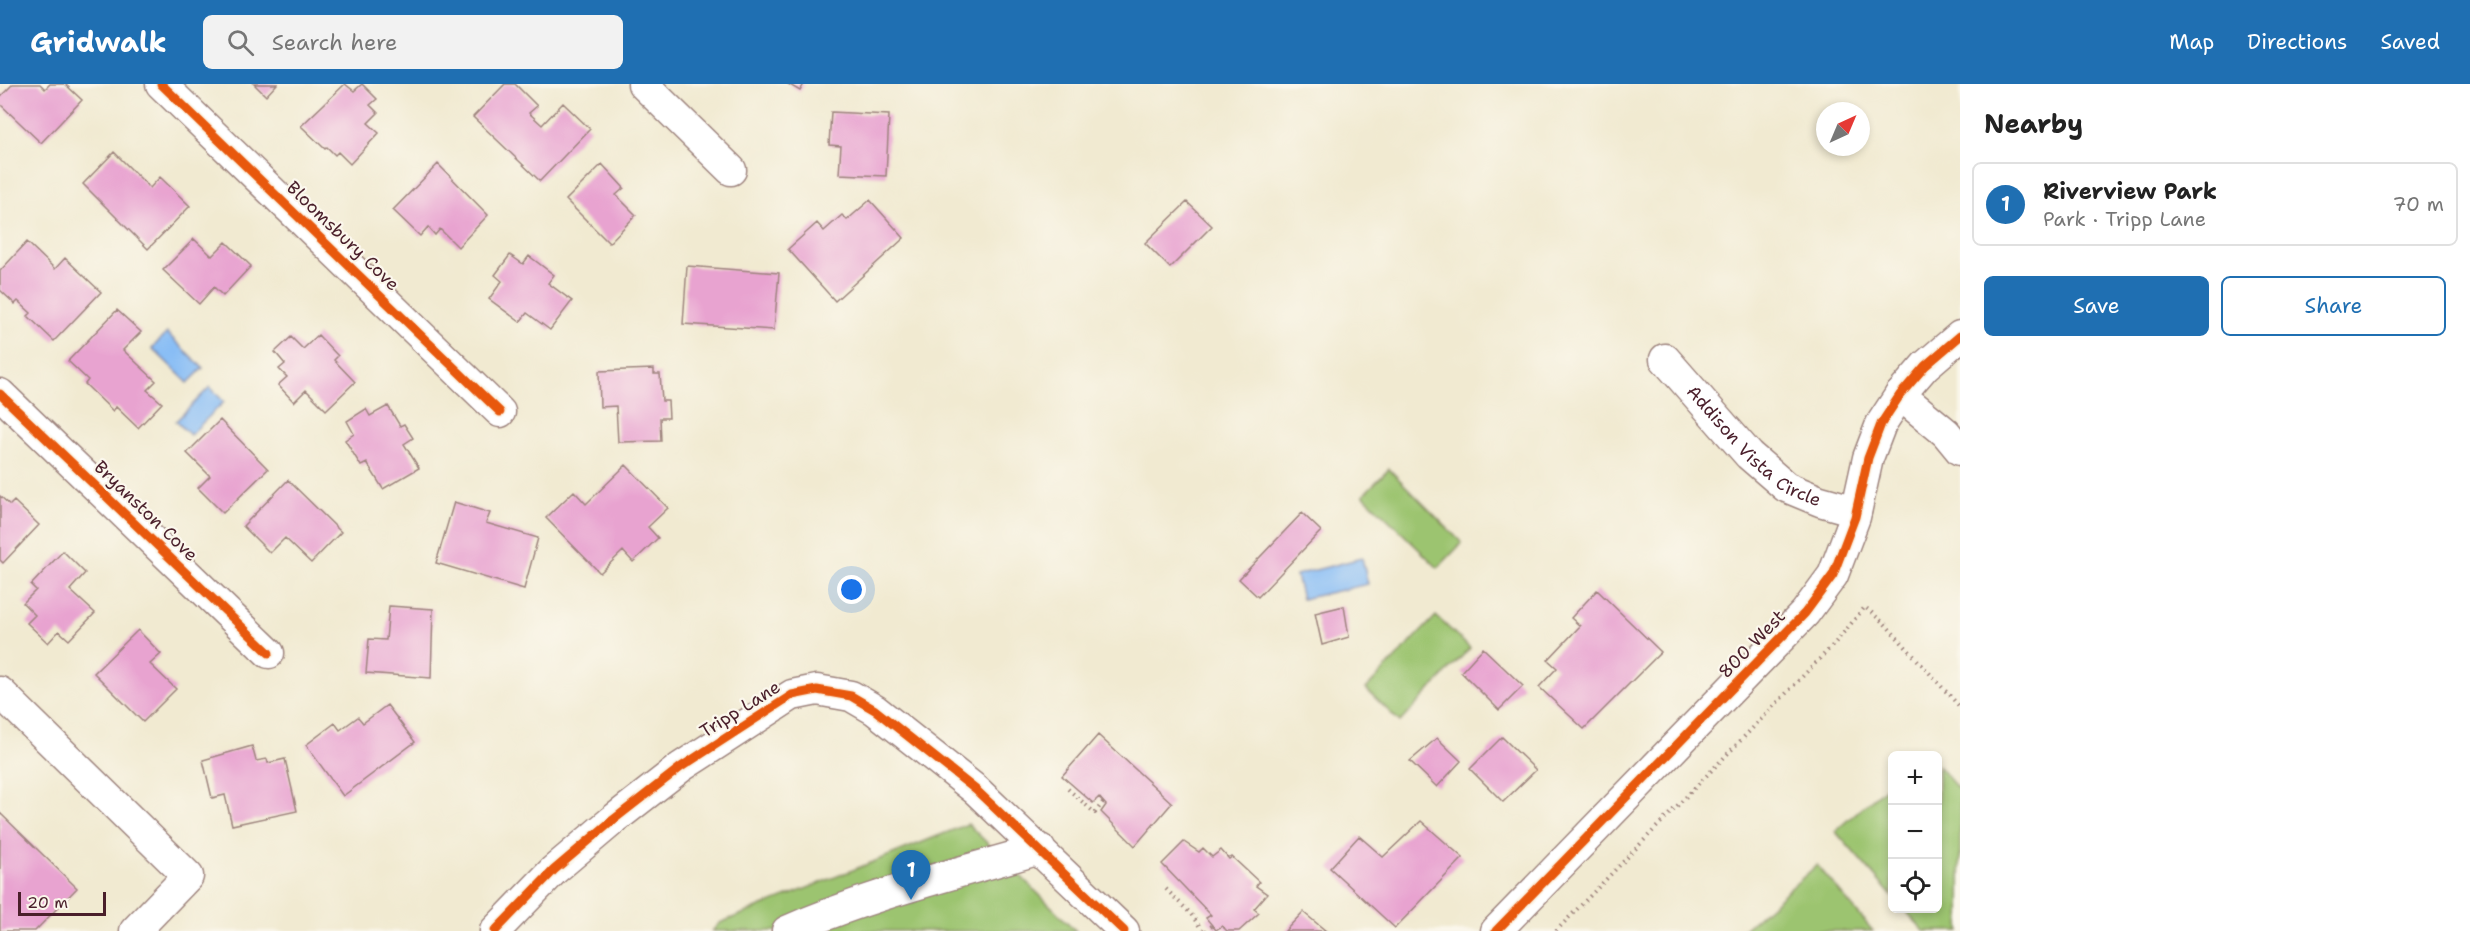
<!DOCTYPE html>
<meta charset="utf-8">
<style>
body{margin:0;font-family:"Shantell Sans",sans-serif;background:#f2f2f2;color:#222}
.controls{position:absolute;right:18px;bottom:18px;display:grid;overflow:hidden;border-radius:9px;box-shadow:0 3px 9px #0003}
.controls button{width:54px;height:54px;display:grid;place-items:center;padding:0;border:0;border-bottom:2px solid #e0e0e0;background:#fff;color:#222;font:30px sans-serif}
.compass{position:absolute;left:1816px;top:18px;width:54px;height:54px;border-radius:50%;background:#fff;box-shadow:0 3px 9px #0003;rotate:44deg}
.scale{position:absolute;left:18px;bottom:15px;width:88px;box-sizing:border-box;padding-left:6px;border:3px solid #4a1f2b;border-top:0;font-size:16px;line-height:21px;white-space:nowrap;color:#4a1f2b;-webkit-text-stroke:4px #fbf7ec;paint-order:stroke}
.you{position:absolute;left:852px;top:506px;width:21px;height:21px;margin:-15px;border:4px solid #fff;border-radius:50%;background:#1a73e8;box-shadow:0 0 0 9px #1a73e833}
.badge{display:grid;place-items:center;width:39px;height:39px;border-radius:50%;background:#1f6fb2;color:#fff;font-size:20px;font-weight:700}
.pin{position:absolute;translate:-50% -50px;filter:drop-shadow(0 2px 3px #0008)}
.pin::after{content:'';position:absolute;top:32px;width:21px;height:18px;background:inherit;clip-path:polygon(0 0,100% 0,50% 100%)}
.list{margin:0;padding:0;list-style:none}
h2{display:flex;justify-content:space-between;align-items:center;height:78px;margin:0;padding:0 24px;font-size:26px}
h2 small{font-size:20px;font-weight:400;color:#767676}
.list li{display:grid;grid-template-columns:39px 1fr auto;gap:18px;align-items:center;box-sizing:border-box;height:84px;margin:0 12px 12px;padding:0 12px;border:2px solid #e0e0e0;border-radius:9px}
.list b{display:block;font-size:22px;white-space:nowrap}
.list p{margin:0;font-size:20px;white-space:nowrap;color:#767676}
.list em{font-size:20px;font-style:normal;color:#767676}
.actions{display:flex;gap:12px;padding:18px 24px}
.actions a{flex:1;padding:14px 0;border:2px solid #1f6fb2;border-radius:9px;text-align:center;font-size:21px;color:#1f6fb2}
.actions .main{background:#1f6fb2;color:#fff}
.icon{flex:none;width:33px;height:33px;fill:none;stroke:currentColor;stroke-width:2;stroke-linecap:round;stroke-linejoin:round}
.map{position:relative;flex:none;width:1960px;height:847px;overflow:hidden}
header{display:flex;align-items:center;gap:36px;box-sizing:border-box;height:84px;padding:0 30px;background:#1f6fb2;color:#fff}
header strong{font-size:28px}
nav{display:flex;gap:33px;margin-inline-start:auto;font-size:21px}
.search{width:420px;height:54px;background:#f2f2f2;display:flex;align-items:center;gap:15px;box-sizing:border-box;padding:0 21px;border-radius:9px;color:#767676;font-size:22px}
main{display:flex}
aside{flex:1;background:#fff}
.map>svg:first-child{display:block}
.green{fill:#9cc46f;stroke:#73724d;stroke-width:1.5}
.water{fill:#86bcf5;stroke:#686e90;stroke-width:1.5}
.building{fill:#e8a3d0}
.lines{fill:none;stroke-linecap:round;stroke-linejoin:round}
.minor-casing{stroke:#9e847e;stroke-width:33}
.path{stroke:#9e847e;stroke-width:4;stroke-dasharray:1.5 4.5;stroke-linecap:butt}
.minor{stroke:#fff;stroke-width:30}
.cycleway-casing{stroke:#fbf7ec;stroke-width:13}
.cycleway{stroke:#e8590c;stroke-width:9}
.labels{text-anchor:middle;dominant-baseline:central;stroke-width:4.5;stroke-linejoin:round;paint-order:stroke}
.street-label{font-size:18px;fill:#4a1f2b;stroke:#fbf7ec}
</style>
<header>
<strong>Gridwalk</strong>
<div class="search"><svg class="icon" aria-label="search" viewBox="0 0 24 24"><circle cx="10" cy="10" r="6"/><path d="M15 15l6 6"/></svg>Search here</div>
<nav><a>Map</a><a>Directions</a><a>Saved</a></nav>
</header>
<main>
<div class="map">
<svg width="1960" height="847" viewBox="0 0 1960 847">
<rect width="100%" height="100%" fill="#fbf7ec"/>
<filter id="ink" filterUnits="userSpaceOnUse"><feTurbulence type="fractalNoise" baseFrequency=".0167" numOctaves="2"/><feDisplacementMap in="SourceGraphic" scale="12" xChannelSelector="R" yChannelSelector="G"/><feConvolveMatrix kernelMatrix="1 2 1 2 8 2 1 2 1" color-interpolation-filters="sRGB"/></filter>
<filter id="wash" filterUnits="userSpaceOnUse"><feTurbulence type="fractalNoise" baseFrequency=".008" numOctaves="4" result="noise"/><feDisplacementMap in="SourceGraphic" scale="24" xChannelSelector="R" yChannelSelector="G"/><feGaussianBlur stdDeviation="1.35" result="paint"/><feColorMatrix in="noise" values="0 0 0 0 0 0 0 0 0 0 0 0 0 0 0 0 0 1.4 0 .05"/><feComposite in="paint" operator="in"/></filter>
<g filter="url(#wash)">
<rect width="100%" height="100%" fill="#f1ead1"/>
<path class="green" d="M1389,385l73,74 -24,25 -75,-73z
M1436,532l34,32 -70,74 -34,-33z
M1938,682l22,25v140h-36l-20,-22 34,-1z
M1892,698v114l-57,-65z
M968,740l108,107h-364l8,-8z
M1817,781l56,66h-131z"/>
<path class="water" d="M167,249l36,35 -15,15 -36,-35z
M210,303l14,15 -34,33 -14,-14z
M1362,474l6,26 -66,15 -6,-24z"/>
<g id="blocks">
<path class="building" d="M13,0h27l5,5 5,-5h15l17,16 -41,43 -41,-39v-7z
M254,0h23l-11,12z
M345,0l9,7 8,-7 15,15 -7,6 8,8 -10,10 11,10 -29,31 -12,-12 -3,3 -8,-8 -2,2 -24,-23z
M505,0h10l22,22 -8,7 13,12 21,-22 27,26 -50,52 -67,-64z
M788,0h16l-4,7z
M831,28l58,3 -3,61 -47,-2 2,-28 -12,-1z
M114,68l36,36 10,-11 30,29 -42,43 -65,-65z
M438,80l50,51 -30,32 -18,-18 -5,6 -7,-8 -8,9 -27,-26z
M602,80l22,24 -8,7 20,20 -27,28 -43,-43z
M870,116l34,38 -69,63 -47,-52 29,-26 7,8 18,-16 5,5z
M1187,118l25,24 -42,42 -25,-25z
M194,155l18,17 14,-14 25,24 -28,30 -9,-9 -15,17 -36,-34z
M27,158l28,27 10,-11 36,34 -47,49 -26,-25 3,-3 -13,-12 -3,3 -15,-14v-19z
M510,171l13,9 6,-8 25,19 -6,8 24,18 -22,29 -23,-17 -7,9 -31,-23 13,-18 -7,-6z
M687,182l92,7 -5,57 -91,-6z
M117,226l24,22 -18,18 33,31 -9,9 15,13 -24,25 -22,-21 -3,4 -28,-27 3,-4 -20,-19z
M318,251l20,21 -4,4 21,22 -29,28 -20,-20 -12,12 -16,-17 9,-8 -8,-8 6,-5 -10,-12 16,-15 12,12z
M654,285v5h6l2,27h6l1,17h-9l1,23 -43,1 -2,-36 -16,1 -1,-36z
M388,322l12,20 4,-2 9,14 -9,6 15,24 -36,21 -16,-26 -6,3 -16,-26 9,-6 -7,-13 19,-12 4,7z
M220,336l48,49 -45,44 -25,-25 12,-12 -23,-23z
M626,381l42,43 -20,19 10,11 -25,24 -10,-11 -23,22 -54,-55 28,-27 12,13z
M288,396l53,52 -30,31 -26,-25 -15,15 -27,-27z
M0,412l10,9 4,-4 25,24 -36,38 -3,-3z
M454,418l36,11 -4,10 52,15 -14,51 -88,-26z
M1302,429l19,18 -63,66 -19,-18z
M63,467l22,22 -15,17 25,23 -26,27 -10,-9 -11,12 -21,-20 8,-8 -12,-12 13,-13 -5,-5z
M1597,506l64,62 -77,77 -45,-42 18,-19 -9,-8 32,-34 -9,-8z
M389,522l44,3 -2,69 -65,-5 3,-34 17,1z
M1344,522l5,31 -27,8 -7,-32z
M138,546l23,24 -11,10 26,25 -33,33 -49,-49z
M1483,564l40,38 -24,24 -38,-38z
M387,621l28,37 -72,54 -37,-51 29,-22 5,7 18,-13 5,6z
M1098,651l74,68 -37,43 -34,-34 5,-7 -7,-8 -6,6 -31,-27z
M1502,653l34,33 -33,32 -33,-33z
M1437,654l24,23 -24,26 -27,-26z
M252,662l4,15 11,-2 1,4 17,-4 12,52 -65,14 -7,-30 -13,3 -9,-38z
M0,729l77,75 -42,43h-35z
M1421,737l42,37 -68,70 -65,-60 29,-32 24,21z
M1184,758l15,10 4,-4 9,9 9,-7 8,9 3,-2 27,25 -3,4 11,8 -13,15 5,4 -20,18h-12l-5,-5 -6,4 -10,-12 5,-3 -49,-51z
M1303,828l23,19h-41z"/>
</g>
</g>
<g filter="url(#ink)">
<use href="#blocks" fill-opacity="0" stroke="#9e847e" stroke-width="1.5"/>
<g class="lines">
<g class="minor-casing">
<g id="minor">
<path d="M161,0l339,328"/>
<path d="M643,0l88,86"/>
<path id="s1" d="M1665,275l84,96 37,32 34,14 36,10"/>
<path d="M0,310l269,259"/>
<path d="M1900,311l46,38 14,17"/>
<path d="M0,608l188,184 -53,55"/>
<path d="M495,847l59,-61 59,-50 68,-53 111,-72 25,-5 34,6 24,14 101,80 148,141"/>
<path d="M787,847c81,-36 168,-57 253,-82"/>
<path d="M1496,847l309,-318 28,-38 22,-58 13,-59 13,-34 19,-29 25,-29 35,-30"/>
</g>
</g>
<path class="path" d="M1068,705l27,24 8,-11
M1166,805l24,24 13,18
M1206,847l6,-5
M1556,847l278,-287 31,-37 20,17 75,83"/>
<use href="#minor" class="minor"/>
<g class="cycleway-casing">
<path id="cycleway" d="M161,0l339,328
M0,310l269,259
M495,847l59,-61 59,-50 68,-53 111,-72 25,-5 34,6 24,14 101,80 148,141
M1496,847l309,-318 28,-38 22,-58 13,-59 13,-34 19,-29 25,-29 35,-30"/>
</g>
<use href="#cycleway" class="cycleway"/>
</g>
</g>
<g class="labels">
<g class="street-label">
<text transform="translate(343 152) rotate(44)">Bloomsbury Cove</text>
<text stroke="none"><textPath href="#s1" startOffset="126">Addison Vista Circle</textPath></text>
<text transform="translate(146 427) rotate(44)">Bryanston Cove</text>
<text transform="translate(1752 560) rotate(-46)">800 West</text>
<text transform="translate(740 625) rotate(-32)">Tripp Lane</text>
</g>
</g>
</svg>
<div class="controls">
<button>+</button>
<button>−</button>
<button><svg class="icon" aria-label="locate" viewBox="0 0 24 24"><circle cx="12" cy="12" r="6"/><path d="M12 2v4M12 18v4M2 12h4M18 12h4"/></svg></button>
</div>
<svg class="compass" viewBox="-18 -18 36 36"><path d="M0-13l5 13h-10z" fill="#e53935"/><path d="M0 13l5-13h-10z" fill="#767676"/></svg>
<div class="scale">20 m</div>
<div class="you"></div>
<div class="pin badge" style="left:911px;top:816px">1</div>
</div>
<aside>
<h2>Nearby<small></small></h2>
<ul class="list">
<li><span class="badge">1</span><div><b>Riverview Park</b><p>Park · Tripp Lane</p></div><em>70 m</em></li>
</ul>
<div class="actions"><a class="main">Save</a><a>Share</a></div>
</aside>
</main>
